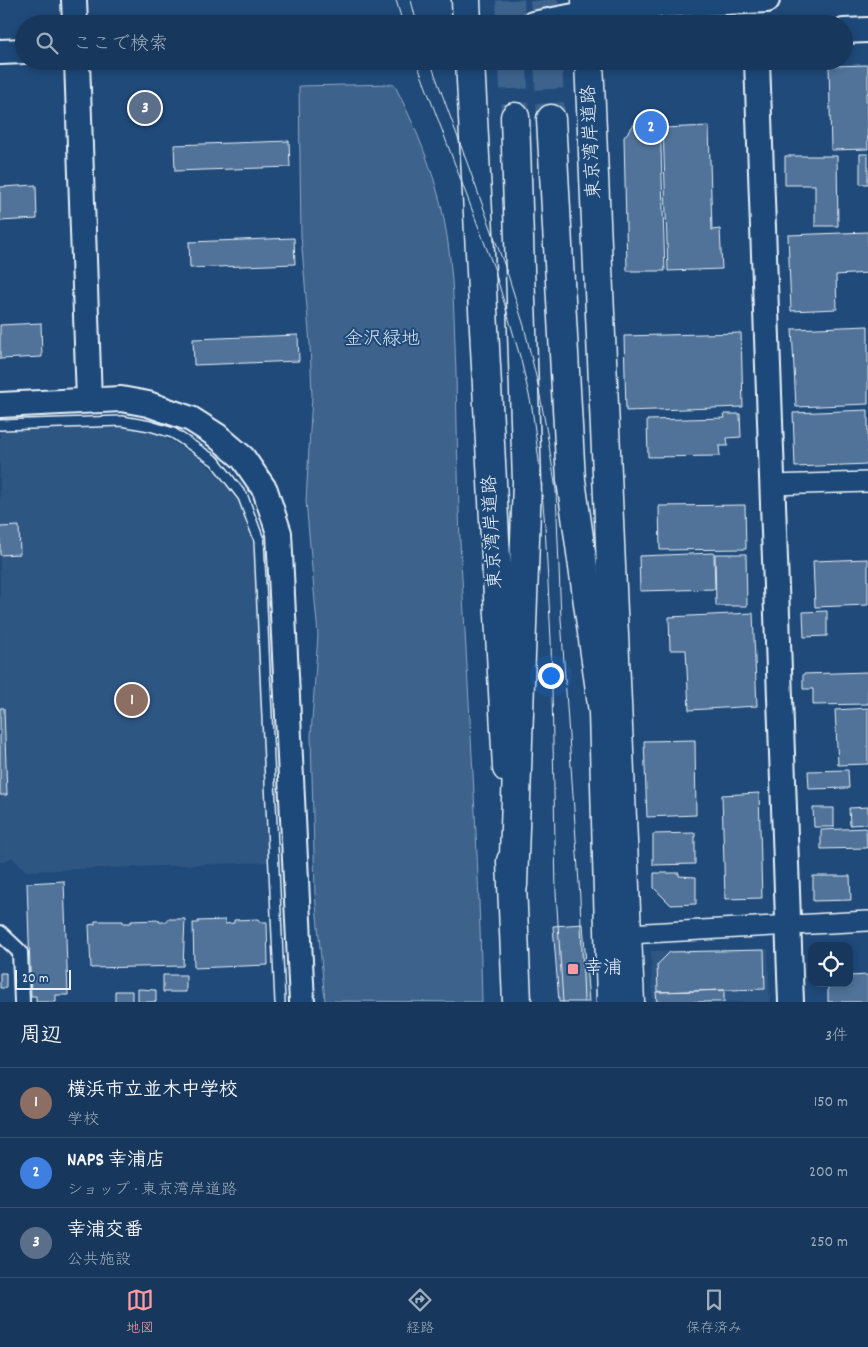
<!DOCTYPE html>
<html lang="ja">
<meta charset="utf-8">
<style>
body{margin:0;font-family:Dekko,"Klee One",sans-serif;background:#244365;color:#f1f3f6}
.controls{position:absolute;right:15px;bottom:15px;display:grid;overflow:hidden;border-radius:10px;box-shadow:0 2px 8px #0003}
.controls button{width:45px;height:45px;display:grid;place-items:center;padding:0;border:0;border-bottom:1px solid #365272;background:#17385c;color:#f1f3f6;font:25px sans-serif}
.scale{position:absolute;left:15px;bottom:12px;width:56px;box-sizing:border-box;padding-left:5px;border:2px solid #e8f1f8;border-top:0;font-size:14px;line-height:18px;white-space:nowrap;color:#e8f1f8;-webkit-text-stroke:4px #1f4a7a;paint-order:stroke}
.you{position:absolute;left:550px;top:675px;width:18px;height:18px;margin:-12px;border:4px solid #fff;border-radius:50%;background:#1a73e8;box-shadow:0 0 0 8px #1a73e833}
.badge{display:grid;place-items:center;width:32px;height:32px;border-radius:50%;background:#ff9aa2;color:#fff;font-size:16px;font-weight:700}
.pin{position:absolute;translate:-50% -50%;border:2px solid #fff;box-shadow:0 1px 5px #0006}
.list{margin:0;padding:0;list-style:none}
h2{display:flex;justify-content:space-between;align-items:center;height:65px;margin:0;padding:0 20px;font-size:21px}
h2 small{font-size:16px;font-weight:400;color:#9eacbb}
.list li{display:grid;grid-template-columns:32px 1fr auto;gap:15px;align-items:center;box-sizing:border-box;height:70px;padding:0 20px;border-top:1px solid #365272}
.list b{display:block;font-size:19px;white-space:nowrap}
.list p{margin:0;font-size:16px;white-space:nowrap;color:#9eacbb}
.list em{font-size:16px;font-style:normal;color:#9eacbb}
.icon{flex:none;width:28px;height:28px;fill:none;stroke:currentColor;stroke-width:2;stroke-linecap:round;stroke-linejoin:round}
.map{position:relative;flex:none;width:868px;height:1002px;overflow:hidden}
.search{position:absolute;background:#17385c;box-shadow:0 2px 8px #0003;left:15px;right:15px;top:15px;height:55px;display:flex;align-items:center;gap:12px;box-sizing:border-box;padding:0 18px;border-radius:28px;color:#9eacbb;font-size:19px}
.sheet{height:275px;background:#17385c}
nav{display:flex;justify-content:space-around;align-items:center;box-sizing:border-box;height:70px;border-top:1px solid #365272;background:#17385c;font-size:14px;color:#9eacbb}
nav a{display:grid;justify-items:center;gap:2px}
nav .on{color:#ff9aa2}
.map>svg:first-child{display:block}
.built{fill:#2e5683}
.green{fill:#3c628c;stroke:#92aac2}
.building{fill:#517399;stroke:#e8f1f8}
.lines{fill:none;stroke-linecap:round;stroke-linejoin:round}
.motorway-tunnel{stroke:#3d638d;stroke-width:28;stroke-dasharray:28 14;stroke-linecap:butt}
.service-casing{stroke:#e8f1f8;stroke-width:12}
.pedestrian-casing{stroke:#e8f1f8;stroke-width:18}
.minor-casing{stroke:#e8f1f8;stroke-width:22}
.tertiary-casing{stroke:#e8f1f8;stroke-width:28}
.trunk-casing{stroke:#e8f1f8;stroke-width:31}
.motorway-casing{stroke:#e8f1f8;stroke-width:31}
.service{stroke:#1f4a7a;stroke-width:9}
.pedestrian{stroke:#1f4a7a;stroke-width:14}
.minor{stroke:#1f4a7a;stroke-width:19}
.tertiary{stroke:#1f4a7a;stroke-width:24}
.trunk{stroke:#1f4a7a;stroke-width:28}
.motorway{stroke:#1f4a7a;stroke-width:28}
.tram{stroke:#e8f1f8;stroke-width:1}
.poi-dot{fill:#ff9aa2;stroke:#1f4a7a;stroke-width:2}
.labels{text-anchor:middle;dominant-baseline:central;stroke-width:4;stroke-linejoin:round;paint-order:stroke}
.street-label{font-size:19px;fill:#e8f1f8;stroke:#1f4a7a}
.park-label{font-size:19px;fill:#d7e3ed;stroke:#1f4a7a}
.poi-label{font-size:19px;fill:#e8f1f8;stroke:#1f4a7a;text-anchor:start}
</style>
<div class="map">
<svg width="868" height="1002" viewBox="0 0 868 1002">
<rect width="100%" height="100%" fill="#1f4a7a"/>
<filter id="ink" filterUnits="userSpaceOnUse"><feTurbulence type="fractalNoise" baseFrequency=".02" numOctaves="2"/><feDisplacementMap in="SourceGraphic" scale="10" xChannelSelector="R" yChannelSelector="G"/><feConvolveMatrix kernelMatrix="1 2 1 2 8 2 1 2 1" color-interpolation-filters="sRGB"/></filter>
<g filter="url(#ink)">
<path class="built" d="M116,426l42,8 40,23 41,37 20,49 10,319 -243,9 -14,-14 -8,5h-4v-431z
M768,949l2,53h-117l-2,-51z"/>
<path class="green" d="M394,84c21,41 41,89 50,135 10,50 10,103 12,154 1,56 2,112 4,168 8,153 19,307 22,461l-157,-1 -10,-107 -4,-159 7,-100 -12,-134 6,-105 -2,-52 -9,-108 -2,-150z"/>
<path class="building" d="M868,65v29h-2l2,55 -37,1 -2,-84z
M154,94l1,27h-19l-1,-26z
M640,117h20l5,154h-38l-3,-134z
M709,126l3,104 8,-1 2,40 -54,2 -5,-143z
M289,141l1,26 -115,4 -1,-26z
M860,154h8v30h-8z
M785,156h52l1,70h-23v-41h-30z
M36,185l1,34 -37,2v-34z
M868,232v41l-32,2 1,34 -46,2 -3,-76z
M294,238l1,26 -105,4 -1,-26z
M41,323l1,34 -42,2v-34z
M868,326v78l-72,3 -4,-78z
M741,333l2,74 -117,4 -2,-75z
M298,335l1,26 -105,4 -1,-26z
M868,410v54l-73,3 -2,-54z
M724,414h16l1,23 -14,1 1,8h-9l1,10 -72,1 -1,-37 78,-2z
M745,505l1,44 -86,1 -1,-44z
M19,526l1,28 -20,1v-28z
M714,553l1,36 -75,2 -1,-35z
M715,554h31l1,52h-31z
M868,559v46l-53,2 -2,-46z
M827,611v25l-23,1 -1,-25z
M753,613l4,93 -68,4 -3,-60h-16l-1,-33z
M868,672v32l-55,1v-16h-10v-15z
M0,708h4l3,87h-7z
M868,708v56l-30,1 -3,-55z
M695,740l1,75 -49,2 -3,-76z
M848,770l1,18 -40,1 -1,-18z
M759,793l3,105 -37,1 -3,-104z
M868,807v17l-18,1 -1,-17z
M813,808h21v19h-20z
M866,828l1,20 -46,1v-19z
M695,833v31l-42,1v-31z
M654,873h25v3l17,1v27l-25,1 -17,-17z
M813,876h37l1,24 -38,1z
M64,881l4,114h-12v7h-20v-6h-5l-4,-113z
M167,919h18l-2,47 -92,2 -2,-43 6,-1v-3h28v2h8v-2l28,-1v2h8z
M259,919v3h8l1,43 -74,3 -1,-45h5v-2l27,-1v4l9,-1v-3z
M583,924l6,78h-30l-6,-76z
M764,950l1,39 -107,3 -1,-27 13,-13z
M0,973h6v15h-6z
M163,975h23v17h-23z
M868,975v27h-40v-19h21v-7z
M138,989l18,1v12h-18z
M724,990v12h-67l-1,-10z
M115,991h17v11h-17z"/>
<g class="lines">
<path class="motorway-tunnel" d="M510,0l1,24
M544,0l2,24
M513,61l2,56
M548,61l3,58"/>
<g class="service-casing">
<path id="service" d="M0,425l122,-4 28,5 23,7 42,28 28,36 16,43 21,462"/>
</g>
<g class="pedestrian-casing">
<path id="pedestrian" d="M0,933l20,19 2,50"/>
</g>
<g class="minor-casing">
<path id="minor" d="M772,485l96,-3
M628,934l240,-13"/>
</g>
<g class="tertiary-casing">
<path id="tertiary" d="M74,0l1,24
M533,24l87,-17 147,-7
M844,31l24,-1
M0,52l24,-1
M77,61l12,339
M757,61l34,941
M0,405l121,-6 27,5 43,15 25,16 27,23 22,32 14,43 23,469"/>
</g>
<g class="trunk-casing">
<path id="trunk" d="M466,0l1,24
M586,0l2,24
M470,61l37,707
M589,61l41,941
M511,861l6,141"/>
</g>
<g class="motorway-casing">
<path id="motorway" d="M551,119l20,361 32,232 8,290
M513,885l14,-403 -12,-365"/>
</g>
<use href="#service" class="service"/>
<use href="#pedestrian" class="pedestrian"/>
<use href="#minor" class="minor"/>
<use href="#tertiary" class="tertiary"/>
<use href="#trunk" class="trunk"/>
<use href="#motorway" class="motorway"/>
<path class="tram" d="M396,0l7,24
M411,0l6,24
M416,61l78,207 27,92 11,48 7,53 6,65 6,114 5,252 7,110
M430,61l78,214 16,51 14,59 9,48 9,57 5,129 19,279 4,104"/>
</g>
</g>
<rect class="poi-dot" x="567" y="963" width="12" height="12" rx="2.5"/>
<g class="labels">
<g class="street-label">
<text transform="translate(593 142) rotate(-93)">東京湾岸道路</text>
<text transform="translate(494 532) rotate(-93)">東京湾岸道路</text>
</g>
<g class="park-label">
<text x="382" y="340">金沢緑地</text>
</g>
<g class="poi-label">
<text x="584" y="969">幸浦</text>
</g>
</g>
</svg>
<div class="controls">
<button><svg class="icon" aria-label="locate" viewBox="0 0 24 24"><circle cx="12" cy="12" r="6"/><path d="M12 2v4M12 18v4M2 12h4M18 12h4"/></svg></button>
</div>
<div class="scale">20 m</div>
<div class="you"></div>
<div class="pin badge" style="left:132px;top:700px;background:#8d6e63">1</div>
<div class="pin badge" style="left:651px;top:127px;background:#3f7fe0">2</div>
<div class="pin badge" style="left:145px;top:108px;background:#5c6f8a">3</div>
<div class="search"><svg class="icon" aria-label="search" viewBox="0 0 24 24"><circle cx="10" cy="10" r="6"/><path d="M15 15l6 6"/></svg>ここで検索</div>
</div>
<section class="sheet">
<h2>周辺<small>3件</small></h2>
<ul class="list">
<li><span class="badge" style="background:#8d6e63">1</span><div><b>横浜市立並木中学校</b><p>学校</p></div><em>150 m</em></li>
<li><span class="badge" style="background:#3f7fe0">2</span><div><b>NAPS 幸浦店</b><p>ショップ · 東京湾岸道路</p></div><em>200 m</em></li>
<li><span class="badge" style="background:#5c6f8a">3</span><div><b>幸浦交番</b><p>公共施設</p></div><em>250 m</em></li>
</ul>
</section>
<nav>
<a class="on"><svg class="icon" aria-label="map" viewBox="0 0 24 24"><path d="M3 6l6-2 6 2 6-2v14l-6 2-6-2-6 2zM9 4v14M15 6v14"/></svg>地図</a>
<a><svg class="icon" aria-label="directions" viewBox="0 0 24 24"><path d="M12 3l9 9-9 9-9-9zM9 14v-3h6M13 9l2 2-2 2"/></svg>経路</a>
<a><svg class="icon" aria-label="saved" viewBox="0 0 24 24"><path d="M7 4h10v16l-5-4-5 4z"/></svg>保存済み</a>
</nav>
